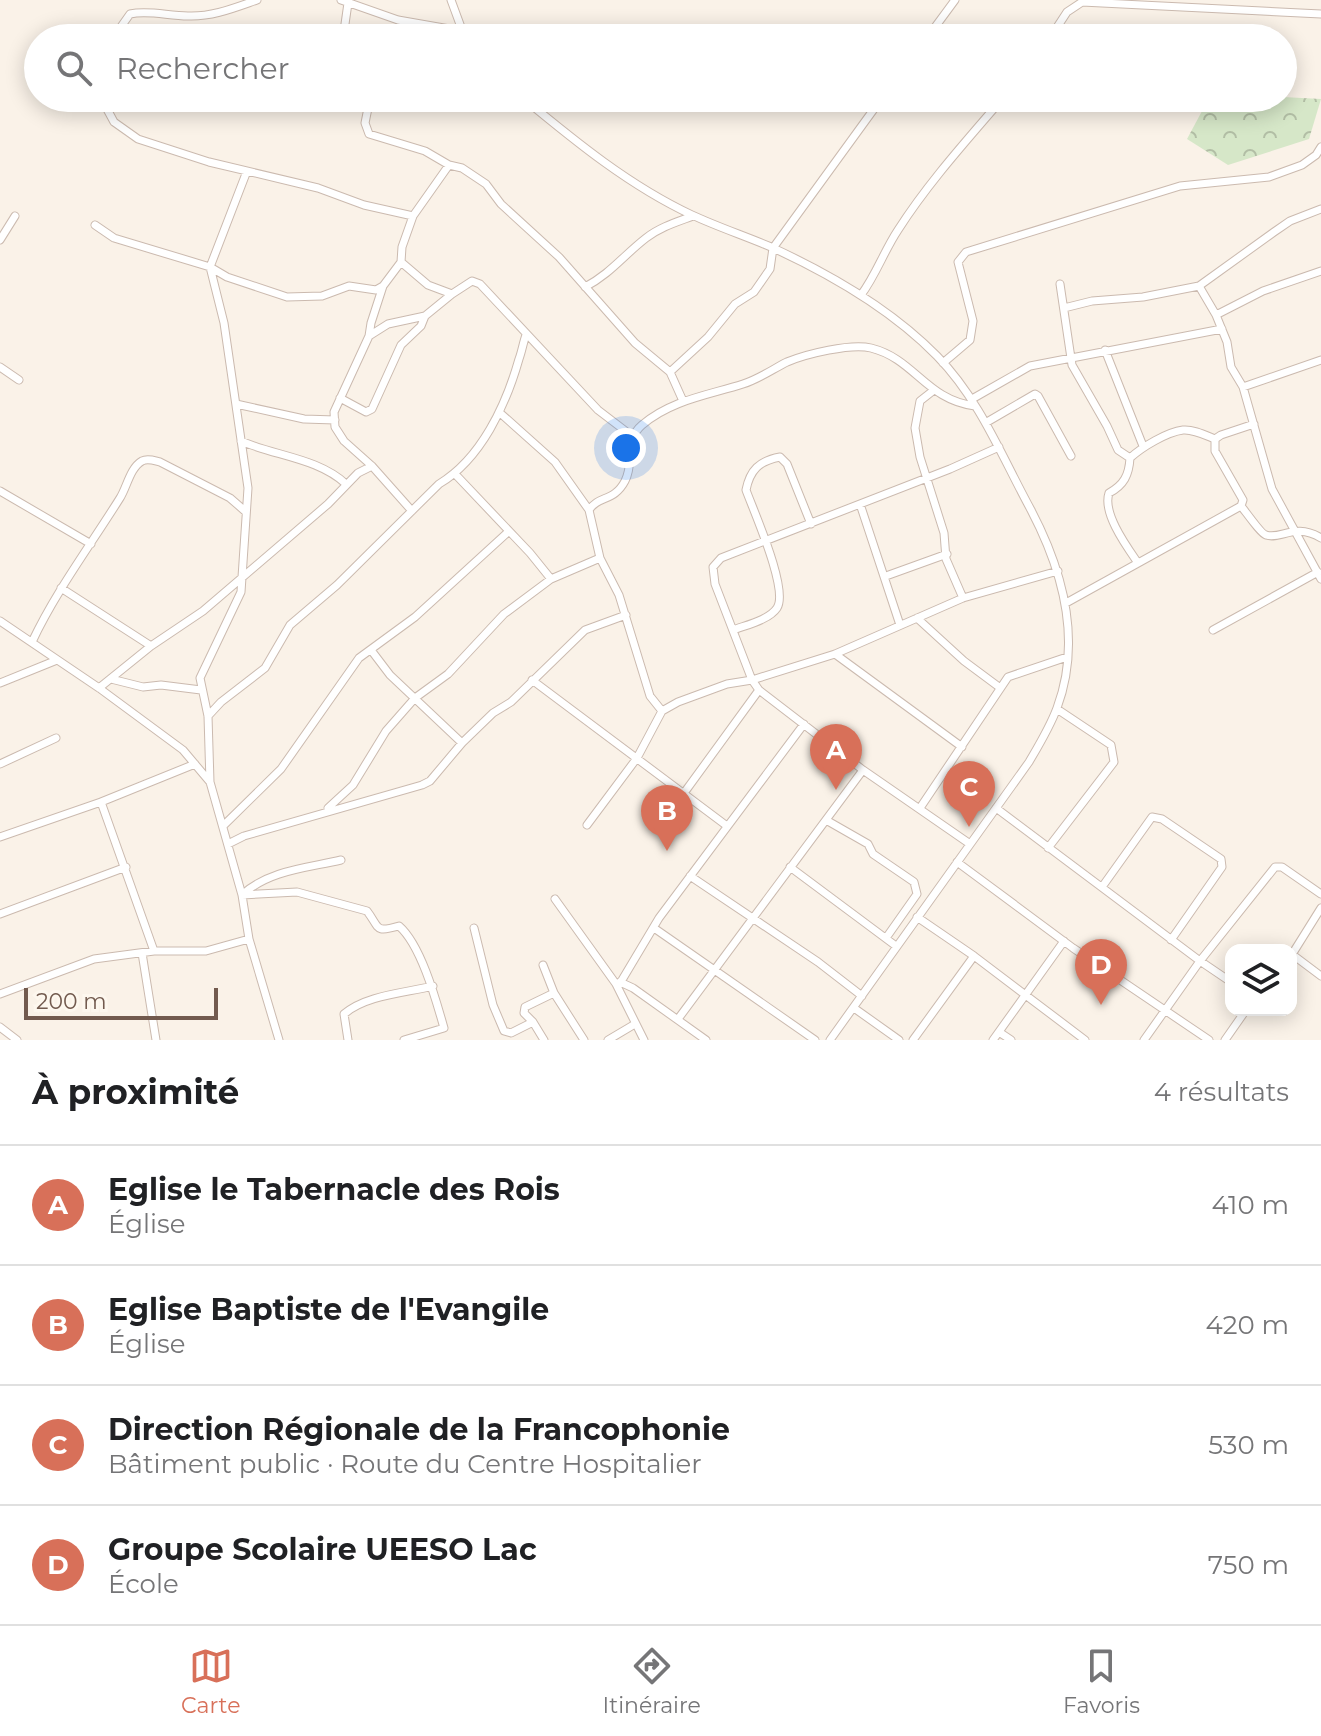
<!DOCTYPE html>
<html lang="fr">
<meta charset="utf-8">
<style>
body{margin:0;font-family:Montserrat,sans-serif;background:#f2f2f2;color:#202124}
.controls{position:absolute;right:24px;bottom:24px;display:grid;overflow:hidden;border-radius:16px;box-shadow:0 4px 20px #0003}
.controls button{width:72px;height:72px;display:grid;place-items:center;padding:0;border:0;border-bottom:2px solid #e0e0e0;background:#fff;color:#202124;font:40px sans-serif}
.scale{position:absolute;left:24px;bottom:20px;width:194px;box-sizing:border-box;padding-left:8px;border:4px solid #725a4e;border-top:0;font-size:22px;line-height:28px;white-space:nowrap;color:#725a4e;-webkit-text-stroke:6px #fdf7ee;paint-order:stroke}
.you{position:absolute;left:626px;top:448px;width:28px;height:28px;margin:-20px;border:6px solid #fff;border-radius:50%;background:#1a73e8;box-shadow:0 0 0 12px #1a73e833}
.badge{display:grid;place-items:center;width:52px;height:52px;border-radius:50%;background:#d87059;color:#fff;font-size:26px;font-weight:700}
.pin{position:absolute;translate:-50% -66px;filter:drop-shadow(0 2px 4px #0008)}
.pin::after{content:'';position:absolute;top:42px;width:28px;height:24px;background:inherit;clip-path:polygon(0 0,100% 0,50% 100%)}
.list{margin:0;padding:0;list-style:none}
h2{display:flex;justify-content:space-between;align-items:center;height:104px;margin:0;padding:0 32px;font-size:34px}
h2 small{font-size:26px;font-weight:400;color:#757577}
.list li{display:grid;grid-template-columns:52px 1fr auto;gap:24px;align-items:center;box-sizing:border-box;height:120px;padding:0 32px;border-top:2px solid #e0e0e0}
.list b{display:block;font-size:30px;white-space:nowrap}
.list p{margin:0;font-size:26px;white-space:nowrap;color:#757577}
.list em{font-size:26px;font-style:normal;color:#757577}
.icon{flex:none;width:44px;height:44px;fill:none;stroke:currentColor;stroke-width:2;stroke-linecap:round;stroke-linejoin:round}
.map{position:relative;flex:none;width:1321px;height:1040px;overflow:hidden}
.search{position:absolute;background:#fff;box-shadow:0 4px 20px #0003;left:24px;right:24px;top:24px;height:88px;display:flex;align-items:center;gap:20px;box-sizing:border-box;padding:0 28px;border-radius:44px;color:#757577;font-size:30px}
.sheet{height:584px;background:#fff}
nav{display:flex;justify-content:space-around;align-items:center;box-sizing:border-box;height:112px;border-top:2px solid #e0e0e0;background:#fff;font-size:22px;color:#757577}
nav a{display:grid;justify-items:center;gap:4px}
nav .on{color:#d87059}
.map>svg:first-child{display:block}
.forest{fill:url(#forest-crowns)}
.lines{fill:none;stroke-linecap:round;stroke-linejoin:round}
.minor-casing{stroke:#cbbaaf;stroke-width:9}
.minor{stroke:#fff;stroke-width:7}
</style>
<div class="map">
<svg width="1321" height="1040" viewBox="0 0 1321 1040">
<defs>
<pattern id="forest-crowns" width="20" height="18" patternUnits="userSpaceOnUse" patternTransform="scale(2)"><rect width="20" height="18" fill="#d6e7c8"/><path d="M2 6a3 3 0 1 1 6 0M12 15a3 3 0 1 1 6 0" fill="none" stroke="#b2bea5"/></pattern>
</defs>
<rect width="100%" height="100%" fill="#faf2e8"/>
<path class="forest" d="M1283,97l38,2 -12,40 -81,26 -41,-26 22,-41z"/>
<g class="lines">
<g class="minor-casing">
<path id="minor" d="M341,0l57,20 63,11
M451,0l14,38
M113,38l17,-24c19,-4 38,2 58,2 24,1 46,-8 69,-16
M343,38l5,-35
M927,38l28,-38
M1050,38l17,-26 15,-10 239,12
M101,98l13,24 24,17 71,23 109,26 46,17 49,11
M370,98l-5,25 4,11 56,17 24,14 13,3 24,16 15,20 58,53 76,86 35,29 13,29
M523,98c53,44 107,88 169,117 26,12 53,21 79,32 59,27 120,62 166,109 43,44 65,101 94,154 32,61 51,131 26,198 -7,19 -18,37 -28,54l-199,278
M95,225l19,13 96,29 17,10 60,20 35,-1 27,-10 27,4 7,-4 18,-24 1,-15 11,-31 36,-51
M0,240l15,-24
M401,262l27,23 24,9 20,-13 8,3 118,126 34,26
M1060,284l12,81 35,61 11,24 12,8
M1199,286l17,29 11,27 4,25 12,20 29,102 49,90
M585,287c25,-13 39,-32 61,-49 14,-11 31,-16 47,-22
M861,295c15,-20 23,-44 37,-65 30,-47 69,-90 105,-132
M1064,308l28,-7 51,-4 56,-11 75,-54 16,-11 31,-12
M1216,315l47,-24 58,-20
M369,336l2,-13 12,-37
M1105,350l38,96
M943,363l27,-23 3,-19 -15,-59 8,-10 214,-66 89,-9 33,-12 14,-10 5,-8
M0,367l19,13
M670,372l38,-35 27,-33 19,-12 16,-23 3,-21 109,-150
M1243,387l78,-27
M934,390l-14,11 -5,27 5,29 24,76 2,26 17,39
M340,398l26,14 6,-3 29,-64 20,-19 4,-10
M972,399l58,-33 192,-37
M236,404l68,15 31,1
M499,412l56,50 34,48 11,48 19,37 31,101 12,15
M987,422l48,-28 3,2 33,60
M241,441c34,15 77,17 105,43
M456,475l74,78 21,26
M0,491l91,53
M860,504l40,121
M1241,506c5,6 20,28 25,29 15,5 29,-13 55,3
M589,510c10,-15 25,-8 36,-29 10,-19 -1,-41 17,-56 29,-25 67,-30 101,-41 16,-5 30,-15 44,-22 19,-8 64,-19 84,-14 44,11 55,52 104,58
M412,511l-40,-45 -28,-25 -9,-14 -1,-15 35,-76 19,-12 37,-8 27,-22
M1138,563c-11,-16 -36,-50 -29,-70 15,-8 20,-18 21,-35 12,-11 37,-26 53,-28 10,-1 22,5 32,9
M886,576l61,-22
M61,588l90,58
M1066,603l175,-97 2,-6 -28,-49v-12l6,-4 33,-11
M917,618l47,43 35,26
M0,621l99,67 84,62 27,32 32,113 7,44 30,101
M733,630c13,-5 36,-10 44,-22 12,-18 -23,-96 -31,-118 4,-20 13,-29 34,-33l7,7 24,60
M1213,630l105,-58
M32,642c24,-51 58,-96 88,-144 7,-11 10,-30 22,-37 6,-3 13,0 18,1l70,36 16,14
M371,650l19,25 72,68
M835,654l127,93
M111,679l32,8 18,-2 40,5
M532,680l195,146
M0,683l57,-23
M99,688l52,-42 52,-35 125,-107 30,-31 14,-7
M208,716l13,-14 44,-34 25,-43 47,-40 102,-101c42,-25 67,-79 80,-125 3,-8 4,-16 7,-24
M0,764l56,-26
M210,782l-2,-66 -8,-38 41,-86 7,-104 -24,-165 -14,-56 37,-96
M684,793l75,-103
M101,802l94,-38
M328,808l25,-23 33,-54 29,-33 33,-24 56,-60 47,-35 49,-21
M920,808l88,-131 59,-20
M996,808l204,153 75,-94h7l39,27
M826,820l42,24 5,10 41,28 3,12 -31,44
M224,825l57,-56 78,-111 56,-41 93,-85
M587,825l50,-67 25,-47 16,-9 49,-18 25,-4 83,-26 128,-56 95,-27
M0,837l101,-35 53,149
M228,844l16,-8 178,-51 8,-4 32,-38 31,-30 18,-11 74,-72 41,-15
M970,844l-107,-74 -104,-80 -7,-10 -37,-96 -2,-17 8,-9 229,-89 49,-22
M1048,848l66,-86 -3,-17 -54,-36
M957,862l116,86 136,92
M790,867l106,79
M690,876l128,86 44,34
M1102,887l50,-70 10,2 59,40 1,8 -51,73
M243,894c27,-24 64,-26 98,-34
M242,895l55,-3 70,19c13,17 7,22 32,15 22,19 37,74 45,102
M555,899l61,85 28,56
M0,914l126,-47
M917,917l57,39 111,84
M474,928l19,77 11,26 7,2 22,-11
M654,928l161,112
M142,953l14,87
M1293,955l28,21
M1291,956l30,-48
M543,965l11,28 30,47
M622,980l37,-62 145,-194
M620,982l13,6 73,52
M0,994l94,-35 60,-8h52l43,-12
M854,1008l45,32
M678,1019l185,-249
M0,1027l17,13
M999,1032l12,8
M348,1040l-4,-26c22,-19 61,-21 89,-28
M404,1040l40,-12
M544,1040l-11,-18 -9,-9 1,-6 29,-14
M608,1040l27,-16
M913,1040l61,-84
M993,1040l71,-99
M1144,1040l56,-79 31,21
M1225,1040l21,-30"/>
</g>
<use href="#minor" class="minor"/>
</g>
</svg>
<div class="controls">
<button><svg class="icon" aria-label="layers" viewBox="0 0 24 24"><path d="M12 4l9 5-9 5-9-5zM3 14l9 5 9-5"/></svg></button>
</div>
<div class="scale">200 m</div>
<div class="you"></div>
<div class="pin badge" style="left:836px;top:790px">A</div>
<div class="pin badge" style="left:667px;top:851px">B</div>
<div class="pin badge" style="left:969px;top:827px">C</div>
<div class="pin badge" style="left:1101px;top:1005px">D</div>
<div class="search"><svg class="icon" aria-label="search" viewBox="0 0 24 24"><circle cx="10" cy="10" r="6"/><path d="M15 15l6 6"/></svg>Rechercher</div>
</div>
<section class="sheet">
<h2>À proximité<small>4 résultats</small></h2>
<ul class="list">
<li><span class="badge">A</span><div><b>Eglise le Tabernacle des Rois</b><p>Église</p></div><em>410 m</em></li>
<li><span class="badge">B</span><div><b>Eglise Baptiste de l'Evangile</b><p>Église</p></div><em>420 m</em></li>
<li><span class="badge">C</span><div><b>Direction Régionale de la Francophonie</b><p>Bâtiment public · Route du Centre Hospitalier</p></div><em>530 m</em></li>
<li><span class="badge">D</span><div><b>Groupe Scolaire UEESO Lac</b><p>École</p></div><em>750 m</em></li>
</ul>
</section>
<nav>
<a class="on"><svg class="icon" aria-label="map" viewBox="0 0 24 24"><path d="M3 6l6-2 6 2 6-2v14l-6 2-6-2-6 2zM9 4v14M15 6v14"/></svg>Carte</a>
<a><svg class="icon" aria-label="directions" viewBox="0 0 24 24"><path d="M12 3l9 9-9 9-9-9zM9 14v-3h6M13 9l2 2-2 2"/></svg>Itinéraire</a>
<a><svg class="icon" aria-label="saved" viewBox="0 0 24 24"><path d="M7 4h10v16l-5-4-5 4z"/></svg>Favoris</a>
</nav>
